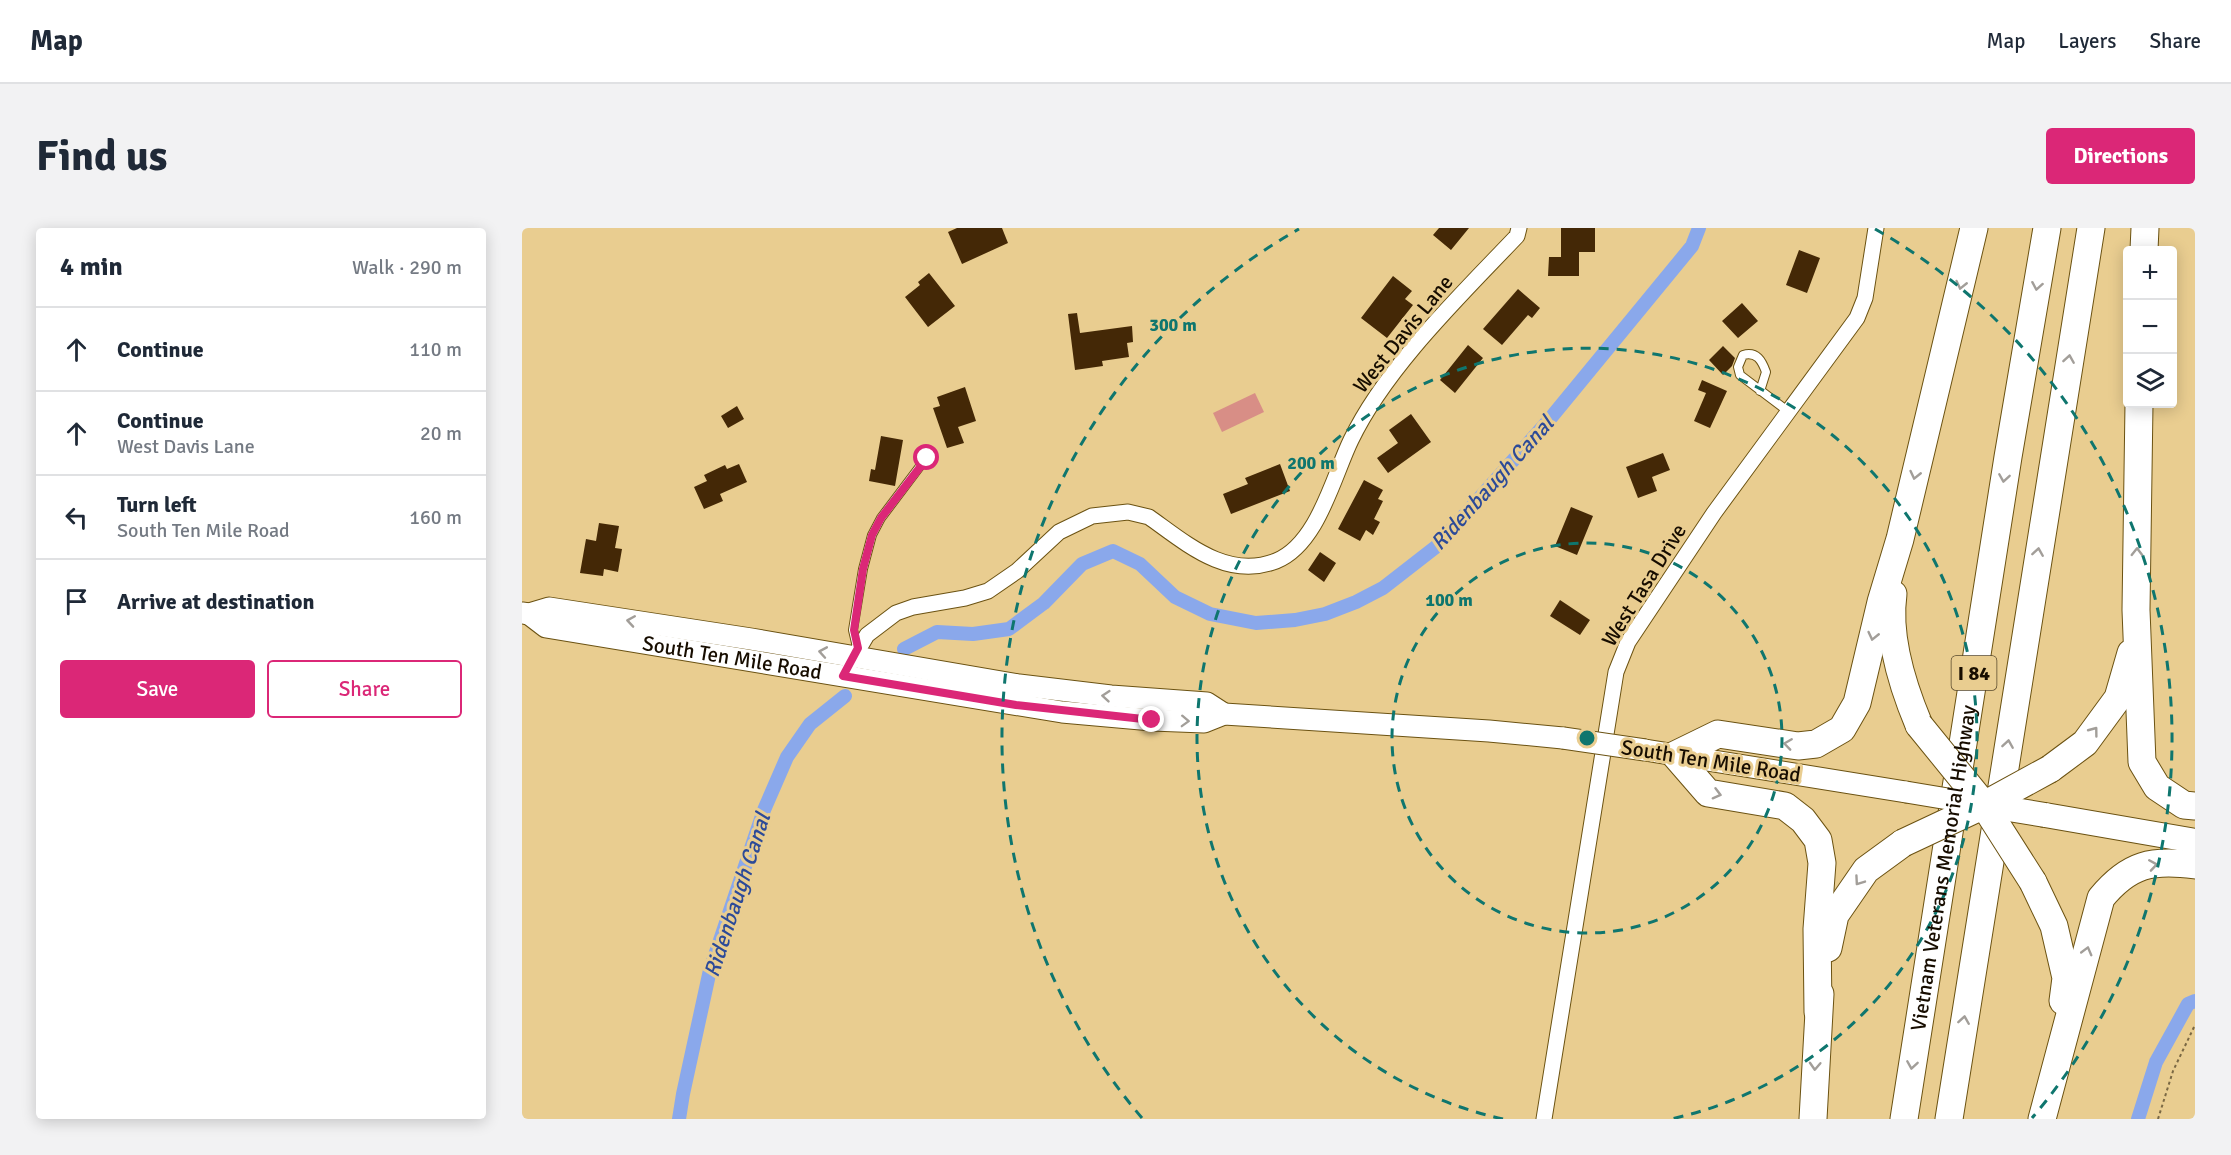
<!DOCTYPE html>
<meta charset="utf-8">
<style>
body{margin:0;font-family:Signika,sans-serif;background:#f2f2f3;color:#1f2937}
.controls{position:absolute;right:18px;top:18px;display:grid;overflow:hidden;border-radius:6px;box-shadow:0 3px 15px #0003}
.controls button{width:54px;height:54px;display:grid;place-items:center;padding:0;border:0;border-bottom:2px solid #e0e1e3;background:#fff;color:#1f2937;font:30px sans-serif}
.stop{position:absolute;width:18px;height:18px;margin:-14px;border:4px solid #db2777;border-radius:50%;background:#fff}
.stop.end{background:#db2777;border-color:#fff;box-shadow:0 2px 6px #0008}
.list{margin:0;padding:0;list-style:none}
h2{display:flex;justify-content:space-between;align-items:center;height:78px;margin:0;padding:0 24px;font-size:26px}
h2 small{font-size:20px;font-weight:400;color:#747a83}
.list li{display:grid;grid-template-columns:39px 1fr auto;gap:18px;align-items:center;box-sizing:border-box;height:84px;padding:0 24px;border-top:2px solid #e0e1e3}
.list b{display:block;font-size:22px;white-space:nowrap}
.list p{margin:0;font-size:20px;white-space:nowrap;color:#747a83}
.list em{font-size:20px;font-style:normal;color:#747a83}
.actions{display:flex;gap:12px;padding:18px 24px}
.actions a{flex:1;padding:14px 0;border:2px solid #db2777;border-radius:6px;text-align:center;font-size:21px;color:#db2777}
.actions .main{background:#db2777;color:#fff}
.icon{flex:none;width:33px;height:33px;fill:none;stroke:currentColor;stroke-width:2;stroke-linecap:round;stroke-linejoin:round}
.map{position:relative;flex:none;width:1673px;height:891px;overflow:hidden;border-radius:6px}
header{display:flex;align-items:center;gap:36px;box-sizing:border-box;height:84px;padding:0 30px;background:#fff;border-bottom:2px solid #e0e1e3}
header strong{font-size:28px}
nav{display:flex;gap:33px;margin-inline-start:auto;font-size:21px}
.intro{display:flex;align-items:center;justify-content:space-between;box-sizing:border-box;height:144px;padding:0 36px}
h1{margin:0;font-size:42px}
.button{padding:15px 27px;border-radius:6px;background:#db2777;color:#fff;font-size:21px;font-weight:700}
main{display:flex;gap:36px;padding:0 36px}
aside{flex:1;background:#fff;border-radius:6px;box-shadow:0 3px 15px #0003}
.map>svg:first-child{display:block}
.green{fill:#d88e86}
.lines{fill:none;stroke-linecap:round;stroke-linejoin:round}
.canal{stroke:#8aa8eb;stroke-width:14}
.building{fill:#442806}
.service-casing{stroke:#6b5212;stroke-width:10}
.minor-casing{stroke:#6b5212;stroke-width:17}
.secondary-casing{stroke:#6b5212;stroke-width:23}
.primary-casing{stroke:#6b5212;stroke-width:26}
.motorway-casing{stroke:#6b5212;stroke-width:29}
.path{stroke:#7a6844;stroke-width:2;stroke-dasharray:3 3;stroke-linecap:butt}
.service{stroke:#fff;stroke-width:8}
.minor{stroke:#fff;stroke-width:15}
.secondary{stroke:#fff;stroke-width:21}
.primary{stroke:#fff;stroke-width:24}
.motorway{stroke:#fff;stroke-width:27}
.secondary-bridge-casing{stroke:#6b5212;stroke-width:23;stroke-linecap:butt}
.primary-bridge-casing{stroke:#6b5212;stroke-width:26;stroke-linecap:butt}
.motorway-bridge-casing{stroke:#6b5212;stroke-width:29;stroke-linecap:butt}
.secondary-bridge{stroke:#fff;stroke-width:21}
.primary-bridge{stroke:#fff;stroke-width:24}
.motorway-bridge{stroke:#fff;stroke-width:27}
.oneway{stroke:#a29e99}
.route{stroke:#db2777;stroke-width:8}
.ring{fill:none;stroke:#0f766e;stroke-width:3;stroke-dasharray:10 8}
.labels{text-anchor:middle;dominant-baseline:central;stroke-width:6;stroke-linejoin:round;paint-order:stroke}
.shield{fill:#e9cd90;stroke:#56472b;stroke-width:1.5}
.shield-label{font-size:20px;font-weight:bold;fill:#170d00}
.street-label{font-size:21px;fill:#170d00;stroke:#e9cd90}
.water-label{font-size:22px;font-style:italic;fill:#2c4a98;stroke:#e9cd90}
.centre{fill:#0f766e;stroke:#e9cd90;stroke-width:3}
.ring-label{font-size:18px;text-anchor:middle;font-weight:bold;fill:#0f766e;stroke:#e9cd90;stroke-width:6;stroke-linejoin:round;paint-order:stroke}
</style>
<header>
<strong>Map</strong>
<nav><a>Map</a><a>Layers</a><a>Share</a></nav>
</header>
<div class="intro"><h1>Find us</h1><a class="button">Directions</a></div>
<main>
<aside>
<h2>4 min<small>Walk · 290 m</small></h2>
<ul class="list">
<li><svg class="icon" aria-label="ahead" viewBox="0 0 24 24"><path d="M12 20V5M6 11l6-6 6 6"/></svg><div><b>Continue</b></div><em>110 m</em></li>
<li><svg class="icon" aria-label="ahead" viewBox="0 0 24 24"><path d="M12 20V5M6 11l6-6 6 6"/></svg><div><b>Continue</b><p>West Davis Lane</p></div><em>20 m</em></li>
<li><svg class="icon" aria-label="left" viewBox="0 0 24 24"><path d="M17 20v-9H6M10 6l-5 5 5 5"/></svg><div><b>Turn left</b><p>South Ten Mile Road</p></div><em>160 m</em></li>
<li><svg class="icon" aria-label="arrive" viewBox="0 0 24 24"><path d="M6 21V4h12l-3 4 3 4H6"/></svg><div><b>Arrive at destination</b></div></li>
</ul>
<div class="actions"><a class="main">Save</a><a>Share</a></div>
</aside>
<div class="map">
<svg width="1673" height="891" viewBox="0 0 1673 891">
<rect width="100%" height="100%" fill="#e9cd90"/>
<path class="green" d="M733,165l9,19 -42,20 -9,-19z"/>
<g class="lines">
<path class="canal" d="M382,421l33,-17 36,2 36,-5 35,-26 38,-39 31,-13 27,13 35,33 35,17 46,9 39,-3 30,-6 31,-12 27,-14 54,-42 112,-126 143,-174 7,-18
M157,891l4,-25 27,-124 54,-160 23,-53 23,-33 35,-28
M1616,891l18,-57 32,-58 7,-3"/>
</g>
<path class="building" d="M435,0h45l6,15 -46,21 -14,-32z
M917,0h30l-18,22 -18,-15z
M1039,0h34v24h-16v24h-31l1,-19h12z
M1277,22l21,8 -13,35 -21,-8z
M407,45l26,33 -27,21 -23,-30 15,-12 -2,-3z
M871,48l19,15 -7,8 8,6 -26,33 -26,-20z
M996,61l22,19 -8,10 -4,-3 -26,30 -19,-16z
M1220,75l16,18 -20,17 -16,-17z
M555,85l3,20 52,-7 1,16 -6,1 2,14 -27,4 1,5 -28,4 -7,-56z
M946,117l15,13 -28,35 -15,-13z
M1201,118l12,12 -3,8 -9,9 -14,-15z
M1180,152l25,11 -17,37 -16,-7 12,-28 -8,-3z
M443,159l11,34 -18,6 6,16 -17,5 -14,-40 7,-2 -3,-9z
M215,178l7,13 -16,9 -7,-12z
M889,186l20,28 -43,31 -11,-15 21,-15 -9,-13z
M359,208l22,4 -8,46 -26,-5 2,-12 4,1z
M1141,225l7,17 -18,7 5,14 -19,7 -12,-31z
M217,236l8,18 -27,12 3,7 -19,8 -10,-22 13,-6 -3,-6 21,-10 2,4z
M758,236l10,27 -59,23 -8,-20 25,-10 -3,-6z
M842,252l19,10 -5,9 5,2 -9,18 6,3 -7,13 -7,-5 -6,11 -22,-12z
M1049,279l22,9 -16,39 -22,-9z
M77,295l20,3 -4,22 7,1 -4,23 -14,-3 -1,7 -23,-3 6,-34 10,2z
M798,324l16,11 -12,19 -16,-12z
M1038,372l30,20 -10,15 -30,-19z"/>
<g class="lines">
<g class="service-casing">
<path id="service" d="M1238,163l6,-19c-4,-11 -9,-21 -23,-17l-5,12 2,8 49,37
M335,419l-4,-17 10,-61 9,-34 9,-17 46,-61"/>
</g>
<g class="minor-casing">
<path id="minor" d="M328,436l17,-29 29,-22 17,-6 52,-9 23,-7 29,-20 42,-39 33,-16 36,-4 21,5c38,27 78,63 127,44 42,-17 57,-84 75,-121 35,-73 110,-145 166,-204l2,-8
M1022,891l72,-447 12,-30 86,-129 143,-195 8,-20 11,-70"/>
</g>
<g class="secondary-casing">
<g id="secondary">
<path d="M0,385l7,1 20,-6 202,31 268,46 92,11 96,7 17,11"/>
<path id="s1" d="M7,386l17,13 516,85 90,8 52,2 20,-8 265,17 74,7"/>
<path d="M1123,522l261,42"/>
</g>
</g>
<g class="primary-casing">
<path id="primary" d="M1523,587l150,26"/>
</g>
<g class="motorway-casing">
<g id="motorway">
<path d="M1622,22l1,-22"/>
<path d="M1617,176l-3,206 6,152 15,25 27,18 11,1"/>
<path d="M1371,366c-6,43 10,93 26,131"/>
<path d="M1528,541l35,-26 33,-45 13,-45"/>
<path d="M1511,654l21,44 12,52 -3,23"/>
<path d="M1306,720l7,-33 31,-45 37,-27"/>
<path d="M1296,784l-1,-83 5,-66 -4,-23 -15,-20 -18,-14 -77,-13 -33,-38 43,-21 80,12 18,-2 26,-15 15,-26 24,-101 19,-63 74,-311"/>
<path d="M1291,891l7,-125"/>
<path id="s2" d="M1382,891l104,-662 39,-229"/>
<path d="M1427,891l142,-891"/>
<path d="M1520,891l59,-221c28,-34 51,-39 94,-33"/>
</g>
</g>
<path class="path" d="M1636,891l15,-48 22,-46"/>
<use href="#service" class="service"/>
<use href="#minor" class="minor"/>
<use href="#secondary" class="secondary"/>
<use href="#primary" class="primary"/>
<use href="#motorway" class="motorway"/>
<g class="secondary-bridge-casing">
<path id="secondary-bridge" d="M1041,510l82,12
M1384,564l78,13"/>
</g>
<g class="primary-bridge-casing">
<path id="primary-bridge" d="M1462,577l61,10"/>
</g>
<g class="motorway-bridge-casing">
<path id="motorway-bridge" d="M1397,497l65,80 49,77
M1381,615l81,-38 66,-36"/>
</g>
<use href="#secondary-bridge" class="secondary-bridge"/>
<use href="#primary-bridge" class="primary-bridge"/>
<use href="#motorway-bridge" class="motorway-bridge"/>
</g>
<defs><path id="oneway-chevron" d="M-2-3.5L2.5 0L-2 3.5" fill="none" stroke-width="1.6" stroke-linecap="round" stroke-linejoin="round" transform="scale(1.5)"/></defs>
<g class="oneway">
<use href="#oneway-chevron" transform="translate(1439 57) rotate(103)"/>
<use href="#oneway-chevron" transform="translate(1515 58) rotate(100)"/>
<use href="#oneway-chevron" transform="translate(1547 131) rotate(-81)"/>
<use href="#oneway-chevron" transform="translate(1393 247) rotate(103)"/>
<use href="#oneway-chevron" transform="translate(1482 250) rotate(99)"/>
<use href="#oneway-chevron" transform="translate(1516 324) rotate(-81)"/>
<use href="#oneway-chevron" transform="translate(1615 324) rotate(-89)"/>
<use href="#oneway-chevron" transform="translate(109 393) rotate(-171)"/>
<use href="#oneway-chevron" transform="translate(1351 408) rotate(103)"/>
<use href="#oneway-chevron" transform="translate(301 424) rotate(-170)"/>
<use href="#oneway-chevron" transform="translate(584 468) rotate(-175)"/>
<use href="#oneway-chevron" transform="translate(663 493) rotate(2)"/>
<use href="#oneway-chevron" transform="translate(1572 503) rotate(-53)"/>
<use href="#oneway-chevron" transform="translate(1266 516) rotate(-172)"/>
<use href="#oneway-chevron" transform="translate(1486 516) rotate(-81)"/>
<use href="#oneway-chevron" transform="translate(1195 566) rotate(15)"/>
<use href="#oneway-chevron" transform="translate(1631 637) rotate(-9)"/>
<use href="#oneway-chevron" transform="translate(1337 653) rotate(125)"/>
<use href="#oneway-chevron" transform="translate(1565 723) rotate(-75)"/>
<use href="#oneway-chevron" transform="translate(1442 792) rotate(-81)"/>
<use href="#oneway-chevron" transform="translate(1390 837) rotate(99)"/>
<use href="#oneway-chevron" transform="translate(1293 838) rotate(93)"/>
</g>
<g class="lines">
<path class="route" d="M405,230l-46,60 -9,17 -9,34 -9,61 4,18 -15,28 173,29 136,15"/>
</g>
<g class="ring">
<circle cx="1065" cy="510" r="195"/>
<path d="M981 891A390 390 0 1 1 1149 891"/>
<path d="M620 890A585 585 0 0 1 777 1M1353 1A585 585 0 0 1 1510 890"/>
</g>
<g class="labels">
<rect class="shield" x="1429.5" y="428" width="45" height="34" rx="4.5"/>
<g class="shield-label">
<text x="1452" y="445">I 84</text>
</g>
<g class="street-label">
<text transform="translate(881 106) rotate(-51)">West Davis Lane</text>
<text transform="translate(1122 357) rotate(-58)">West Tasa Drive</text>
<text stroke="none"><textPath href="#s1" startOffset="210">South Ten Mile Road</textPath></text>
<text transform="translate(1189 533) rotate(9)">South Ten Mile Road</text>
<text stroke="none"><textPath href="#s2" startOffset="254">Vietnam Veterans Memorial Highway</textPath></text>
</g>
<g class="water-label">
<text transform="translate(970 255) rotate(-48)">Ridenbaugh Canal</text>
<text transform="translate(215 667) rotate(-72)">Ridenbaugh Canal</text>
</g>
</g>
<circle cx="1065" cy="510" r="9" class="centre"/>
<g class="ring-label">
<text x="651" y="103">300 m</text>
<text x="789" y="241">200 m</text>
<text x="927" y="378">100 m</text>
</g>
</svg>
<div class="controls">
<button>+</button>
<button>−</button>
<button><svg class="icon" aria-label="layers" viewBox="0 0 24 24"><path d="M12 4l9 5-9 5-9-5zM3 14l9 5 9-5"/></svg></button>
</div>
<div class="stop" style="left:405px;top:230px"></div>
<div class="stop end" style="left:630px;top:492px"></div>
</div>
</main>
